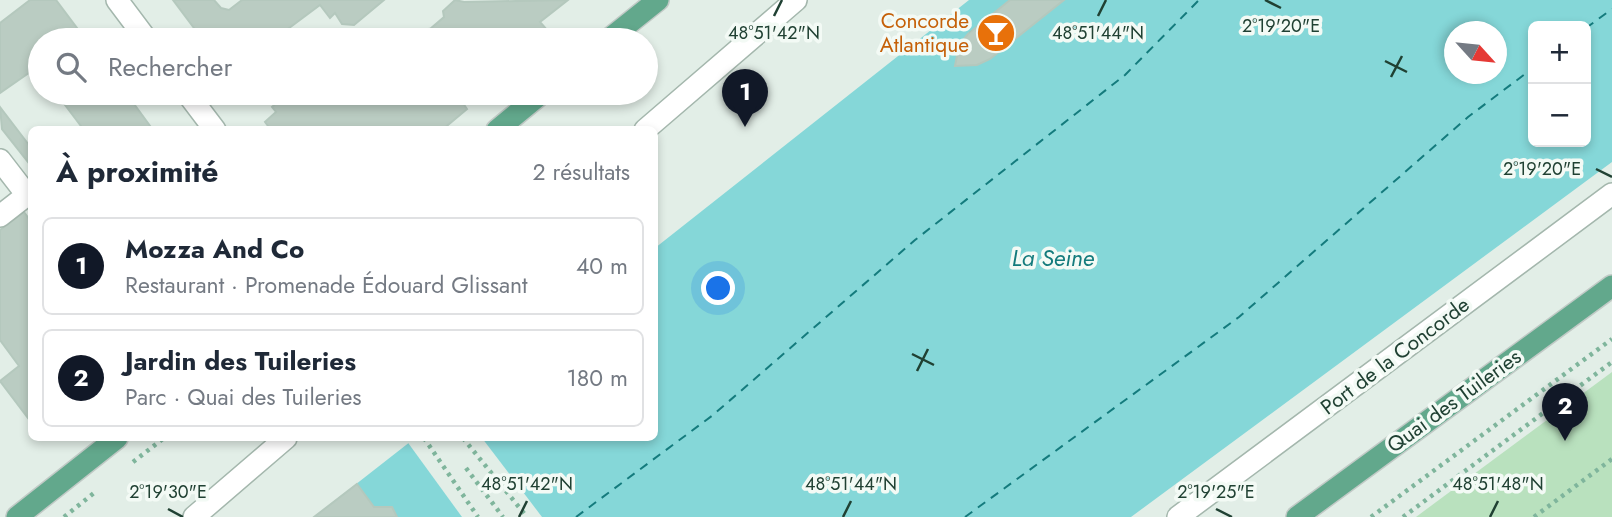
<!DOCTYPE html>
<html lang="fr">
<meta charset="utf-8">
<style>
body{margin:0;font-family:Jost,sans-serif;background:#f2f2f3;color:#1f2937}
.controls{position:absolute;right:21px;top:21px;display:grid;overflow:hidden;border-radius:10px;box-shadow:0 4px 10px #0003}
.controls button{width:63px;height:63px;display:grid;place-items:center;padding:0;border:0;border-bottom:2px solid #e0e1e3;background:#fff;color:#1f2937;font:35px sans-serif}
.compass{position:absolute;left:1444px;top:21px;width:63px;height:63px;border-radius:50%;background:#fff;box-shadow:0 4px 10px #0003;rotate:117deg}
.you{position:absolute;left:719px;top:289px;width:24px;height:24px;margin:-18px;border:5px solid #fff;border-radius:50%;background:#1a73e8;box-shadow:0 0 0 10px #1a73e833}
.badge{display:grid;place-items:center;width:46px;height:46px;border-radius:50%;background:#111827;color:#fff;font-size:23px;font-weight:700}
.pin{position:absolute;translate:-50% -58px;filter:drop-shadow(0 2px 4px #0008)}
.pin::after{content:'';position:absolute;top:37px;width:24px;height:21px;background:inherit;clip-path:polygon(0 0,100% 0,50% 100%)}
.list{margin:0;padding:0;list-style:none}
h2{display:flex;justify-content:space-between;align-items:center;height:91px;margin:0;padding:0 28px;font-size:30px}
h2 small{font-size:23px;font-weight:400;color:#747a83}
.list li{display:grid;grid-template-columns:46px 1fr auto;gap:21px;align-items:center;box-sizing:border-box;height:98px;margin:0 14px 14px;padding:0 14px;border:2px solid #e0e1e3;border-radius:10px}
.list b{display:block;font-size:26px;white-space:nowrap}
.list p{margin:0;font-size:23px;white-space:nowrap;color:#747a83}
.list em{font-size:23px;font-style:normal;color:#747a83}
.icon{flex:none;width:38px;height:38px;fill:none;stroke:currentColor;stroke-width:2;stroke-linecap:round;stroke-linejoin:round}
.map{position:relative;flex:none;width:1612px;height:517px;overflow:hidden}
.search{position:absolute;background:#fff;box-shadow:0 4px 10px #0003;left:28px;top:28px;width:630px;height:77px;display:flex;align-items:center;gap:18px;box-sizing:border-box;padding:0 24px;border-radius:38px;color:#747a83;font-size:26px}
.panel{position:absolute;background:#fff;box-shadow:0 4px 10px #0003;left:28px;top:126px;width:630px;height:315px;border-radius:10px}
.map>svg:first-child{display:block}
.green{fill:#b9e1be}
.water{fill:#85d7d8;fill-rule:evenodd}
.pier{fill:#e2eee7}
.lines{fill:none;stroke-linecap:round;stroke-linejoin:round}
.ferry{stroke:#147b7d;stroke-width:2;stroke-dasharray:9 7;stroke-linecap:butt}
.building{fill:#baccc2;stroke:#b4c8bd;stroke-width:2}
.minor-casing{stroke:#a4b7ad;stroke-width:24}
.major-casing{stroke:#c1cac6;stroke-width:24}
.path{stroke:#7fb59c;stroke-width:4.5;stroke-dasharray:3.5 5;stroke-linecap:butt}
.minor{stroke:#fff;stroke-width:21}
.major{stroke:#62a88c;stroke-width:21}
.ticks{fill:none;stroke:#204133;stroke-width:2.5}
.labels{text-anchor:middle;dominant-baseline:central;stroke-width:7;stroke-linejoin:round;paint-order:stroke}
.food-label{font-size:21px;fill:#c56008;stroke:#f3faf5;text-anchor:end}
.street-label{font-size:21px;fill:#204133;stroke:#f3faf5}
.water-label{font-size:23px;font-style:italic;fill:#147b7d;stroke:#f3faf5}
.ticks-label{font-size:18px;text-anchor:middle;fill:#204133;stroke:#f3faf5;stroke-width:7;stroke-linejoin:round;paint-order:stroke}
</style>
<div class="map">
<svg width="1612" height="517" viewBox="0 0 1612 517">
<rect width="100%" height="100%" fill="#e2eee7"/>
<path class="green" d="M1612,372v145h-196l8,-6z"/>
<path class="water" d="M969,0h643v162l-481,355h-817l101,-79h239l1,-190zM1533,26h53v116h-53zM1454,32h42v42h-42z"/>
<path class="pier" d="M409,438h73l60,79h-80l-56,-77z"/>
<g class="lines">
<path class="ferry" d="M1586,28l26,-19
M576,517l137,-102 202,-175 210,-165 74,-75
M965,517l274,-200 229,-200 65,-49"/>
</g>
<path class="building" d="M30,0h26l30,40h-46v33l-4,-5 -36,25v-70z
M173,0h41l7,8 8,2 13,-10h142l-30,25 -12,-1 -7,-11 -5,5 -10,-13 -47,35h-70z
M455,0l9,2 104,-2 -28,22 14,16 -2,2h-115l-8,-10 15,-13 -1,-6z
M1010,0h54l-74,59 -13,6 -22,1 4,-21 9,-11z
M429,29l8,11h-22z
M56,93h70l27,37h-69z
M286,93h170l11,16 -25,21h-171l-6,-8 11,-10 -4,-5 6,-5 -2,-2z
M0,107l32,42v18l-30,-38z
M24,212l8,11v192l-4,3 -28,-37 19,-15 -19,-26v-110z
M357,484l17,23h18l5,10h-83z"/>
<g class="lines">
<g class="minor-casing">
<path id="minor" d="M117,0l30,40
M187,93l28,37
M645,130l151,-130
M0,160l27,35 -27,21
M194,517l92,-79
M1178,517l434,-323"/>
</g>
<g class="major-casing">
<path id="major" d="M608,40l50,-40
M497,130l45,-37
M17,517l100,-79
M1297,517l315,-231"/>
</g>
<path class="path" d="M955,11l16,20
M424,438l54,79
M463,438l64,79
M133,462l31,-24
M466,468l37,49
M64,517l30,-24
M1371,517l241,-178
M1403,517l209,-155
M1534,517l78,-58"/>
<use href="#minor" class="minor"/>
<use href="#major" class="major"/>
</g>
<path class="ticks" d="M1265,0l16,8M774,16l8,-16M1098,16l8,-16M1385,61l22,11M1391,77l11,-21M1596,169l16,8M912,354l22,11M917,371l11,-22M168,509l15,8M1216,509l16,8M519,517l8,-16M843,517l8,-16M1490,517l8,-16"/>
<defs>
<g id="bar-disc" transform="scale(2.0125)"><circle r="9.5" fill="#e8710a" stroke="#f3faf5"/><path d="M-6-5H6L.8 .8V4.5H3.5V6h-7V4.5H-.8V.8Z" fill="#fff"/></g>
</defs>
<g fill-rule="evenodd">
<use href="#bar-disc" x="996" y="33"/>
</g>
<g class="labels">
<g class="food-label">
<text x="969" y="21">Concorde<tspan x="969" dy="24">Atlantique</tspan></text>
</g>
<g class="street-label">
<text transform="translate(1395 356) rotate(-37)">Port de la Concorde</text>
<text transform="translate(1454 401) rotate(-36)">Quai des Tuileries</text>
</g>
<g class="water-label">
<text x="1053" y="258">La Seine</text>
</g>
</g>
<g class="ticks-label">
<text x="1281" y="32">2°19'20"E</text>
<text x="774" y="39">48°51'42"N</text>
<text x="1098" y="39">48°51'44"N</text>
<text x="1542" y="175">2°19'20"E</text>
<text x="527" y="490">48°51'42"N</text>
<text x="851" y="490">48°51'44"N</text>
<text x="1498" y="490">48°51'48"N</text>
<text x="168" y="498">2°19'30"E</text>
<text x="1216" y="498">2°19'25"E</text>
</g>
</svg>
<div class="controls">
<button>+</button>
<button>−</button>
</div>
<svg class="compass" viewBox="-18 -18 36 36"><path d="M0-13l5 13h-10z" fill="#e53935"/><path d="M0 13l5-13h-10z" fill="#747a83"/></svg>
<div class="you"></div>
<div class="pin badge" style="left:745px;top:127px">1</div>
<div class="pin badge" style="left:1565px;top:441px">2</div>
<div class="search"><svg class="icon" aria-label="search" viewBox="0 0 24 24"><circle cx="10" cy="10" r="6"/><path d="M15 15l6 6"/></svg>Rechercher</div>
<section class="panel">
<h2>À proximité<small>2 résultats</small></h2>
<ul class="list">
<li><span class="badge">1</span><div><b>Mozza And Co</b><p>Restaurant · Promenade Édouard Glissant</p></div><em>40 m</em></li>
<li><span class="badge">2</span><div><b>Jardin des Tuileries</b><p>Parc · Quai des Tuileries</p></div><em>180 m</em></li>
</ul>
</section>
</div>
